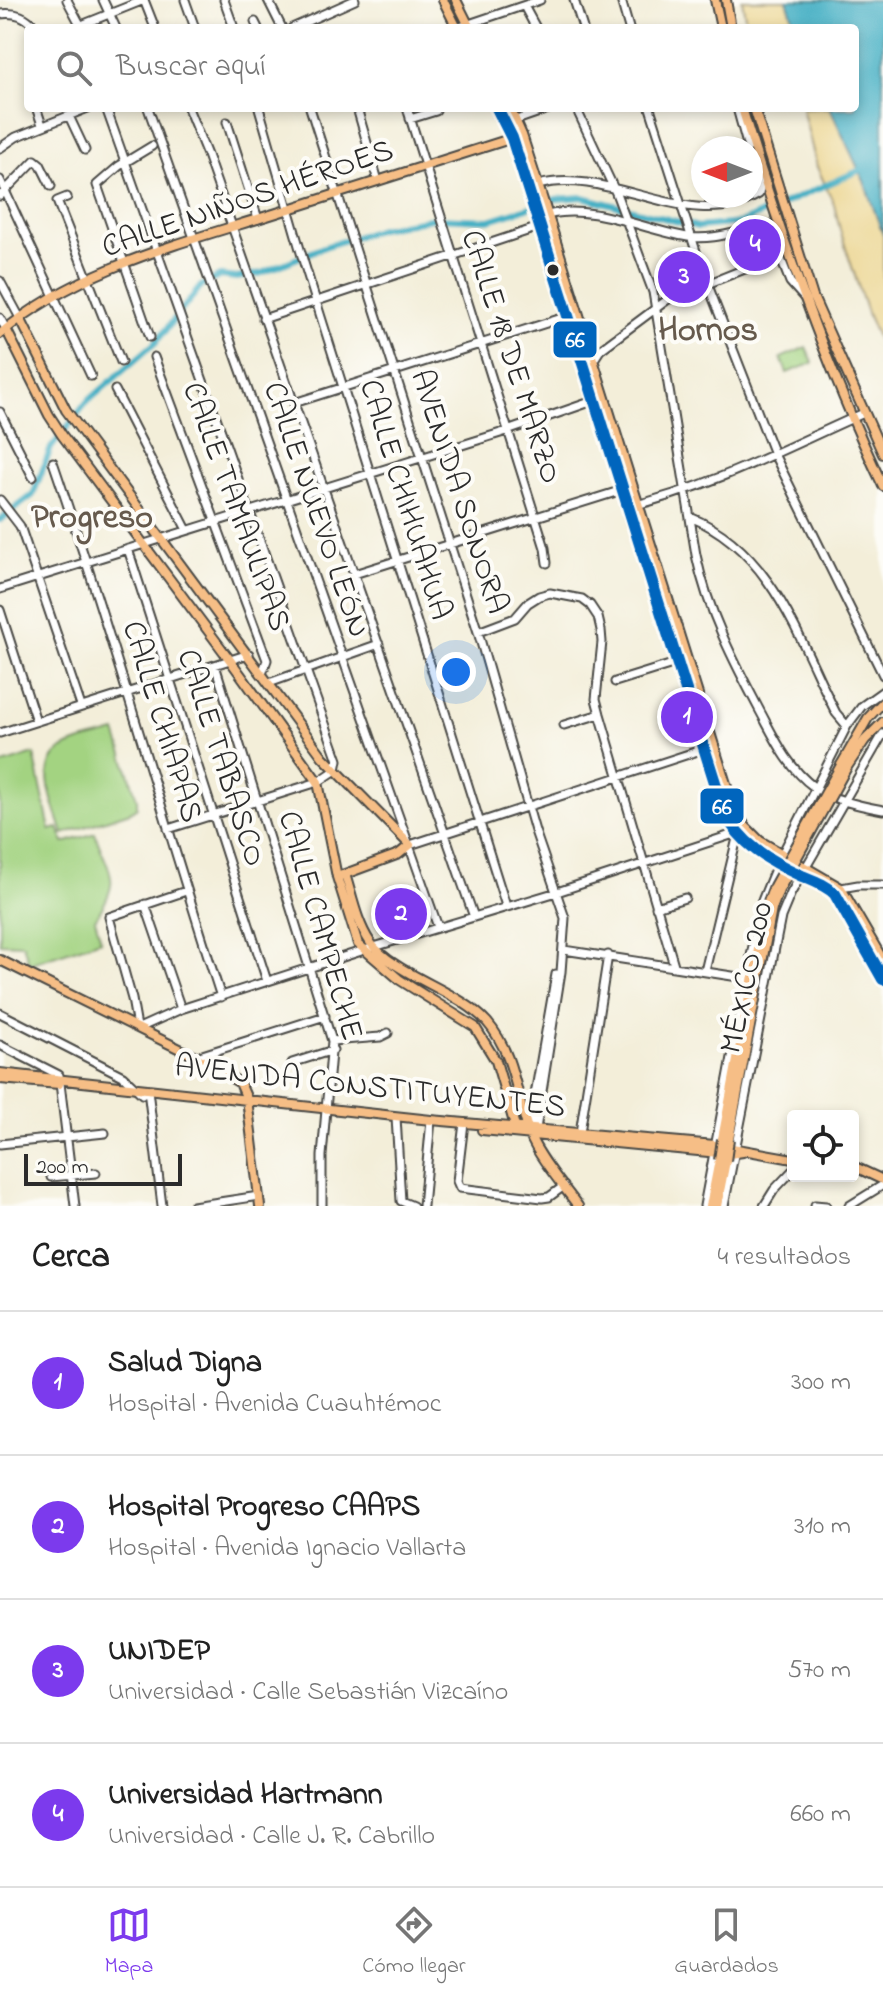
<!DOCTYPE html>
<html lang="es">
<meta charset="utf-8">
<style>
body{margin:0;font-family:"Indie Flower",sans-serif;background:#f6f6f6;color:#222}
.controls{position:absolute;right:24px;bottom:24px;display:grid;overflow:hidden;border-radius:8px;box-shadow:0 4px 12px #0003}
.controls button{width:72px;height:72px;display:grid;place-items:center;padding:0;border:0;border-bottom:2px solid #e0e0e0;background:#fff;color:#222;font:40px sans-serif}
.compass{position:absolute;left:691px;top:136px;width:72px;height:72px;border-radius:50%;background:#fff;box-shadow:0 4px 12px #0003;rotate:270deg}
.scale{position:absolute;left:24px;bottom:20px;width:158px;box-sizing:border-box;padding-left:8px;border:4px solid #2b2b2b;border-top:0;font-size:22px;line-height:28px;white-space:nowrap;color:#2b2b2b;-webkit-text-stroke:6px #fdfcf7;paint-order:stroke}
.you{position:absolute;left:456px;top:672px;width:28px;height:28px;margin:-20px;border:6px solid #fff;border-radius:50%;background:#1a73e8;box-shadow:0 0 0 12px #1a73e833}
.badge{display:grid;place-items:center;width:52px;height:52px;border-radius:50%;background:#7c3aed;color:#fff;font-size:26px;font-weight:700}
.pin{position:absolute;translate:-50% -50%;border:4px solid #fff;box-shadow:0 2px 8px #0006}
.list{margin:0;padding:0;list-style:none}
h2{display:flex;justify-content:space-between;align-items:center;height:104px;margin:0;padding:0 32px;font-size:34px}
h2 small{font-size:26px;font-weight:400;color:#767676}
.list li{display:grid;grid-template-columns:52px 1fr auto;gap:24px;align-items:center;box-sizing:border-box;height:144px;padding:0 32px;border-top:2px solid #e0e0e0}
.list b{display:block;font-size:30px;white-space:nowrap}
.list p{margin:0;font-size:26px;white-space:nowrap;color:#767676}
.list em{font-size:26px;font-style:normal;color:#767676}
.icon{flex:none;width:44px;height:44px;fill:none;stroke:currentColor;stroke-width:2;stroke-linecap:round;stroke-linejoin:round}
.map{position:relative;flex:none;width:883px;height:1206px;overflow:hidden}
.search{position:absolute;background:#fff;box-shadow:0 4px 12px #0003;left:24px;right:24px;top:24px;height:88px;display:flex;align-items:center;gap:20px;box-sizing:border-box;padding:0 28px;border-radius:8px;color:#767676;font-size:30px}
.sheet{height:680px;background:#fff}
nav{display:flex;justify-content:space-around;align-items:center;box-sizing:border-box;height:112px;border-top:2px solid #e0e0e0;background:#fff;font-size:22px;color:#767676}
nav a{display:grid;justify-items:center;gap:4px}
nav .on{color:#7c3aed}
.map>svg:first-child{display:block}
.green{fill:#a3d381;stroke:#677f56;stroke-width:2}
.sand{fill:#eeda9e;stroke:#8c8264;stroke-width:2}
.water{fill:#47b0c5;stroke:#396e78;stroke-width:2}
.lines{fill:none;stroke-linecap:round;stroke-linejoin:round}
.canal{stroke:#47b0c5;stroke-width:6}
.minor-casing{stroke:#494845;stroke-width:11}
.major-casing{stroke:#494845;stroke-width:12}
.minor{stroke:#fff;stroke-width:7}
.major{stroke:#f6be86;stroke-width:8}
.major-bridge-casing{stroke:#494845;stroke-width:12;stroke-linecap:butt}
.major-bridge{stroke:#f6be86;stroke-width:8}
.bus-1-casing{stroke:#fdfcf7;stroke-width:18}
.bus-1{stroke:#0065bd;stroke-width:12}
.bus-dot{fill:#2b2b2b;stroke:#fdfcf7;stroke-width:3}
.labels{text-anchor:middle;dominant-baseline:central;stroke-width:8;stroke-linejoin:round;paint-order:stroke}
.street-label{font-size:32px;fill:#2b2b2b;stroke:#fdfcf7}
.neighbourhood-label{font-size:34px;font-weight:bold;fill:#665a4d;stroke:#fdfcf7}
.line-badge{stroke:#fdfcf7;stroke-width:3}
.badge-label{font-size:22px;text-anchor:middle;font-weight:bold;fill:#fff}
</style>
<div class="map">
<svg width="883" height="1206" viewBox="0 0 883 1206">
<rect width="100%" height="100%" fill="#fdfcf7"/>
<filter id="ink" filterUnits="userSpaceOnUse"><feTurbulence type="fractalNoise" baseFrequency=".0125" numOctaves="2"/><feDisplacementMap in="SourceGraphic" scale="16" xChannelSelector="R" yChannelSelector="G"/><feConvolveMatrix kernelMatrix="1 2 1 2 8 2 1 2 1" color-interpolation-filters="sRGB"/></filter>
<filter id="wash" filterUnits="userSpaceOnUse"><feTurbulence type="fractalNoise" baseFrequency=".006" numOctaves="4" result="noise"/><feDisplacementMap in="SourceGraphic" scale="32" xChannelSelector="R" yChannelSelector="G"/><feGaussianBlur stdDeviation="1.8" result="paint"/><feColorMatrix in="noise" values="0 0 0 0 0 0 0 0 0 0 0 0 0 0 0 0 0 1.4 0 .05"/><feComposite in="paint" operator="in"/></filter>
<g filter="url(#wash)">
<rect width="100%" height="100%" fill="#f3eed9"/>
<path class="green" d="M806,347l7,16 -26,10 -6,-15z
M116,732l21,67v8l-7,5 -67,22c-6,-23 -29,-66 -2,-84 15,-10 39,-13 55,-18z
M34,754l16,76 8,-2 6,15 31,-10c13,42 29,43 0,86l6,21 -72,24 -6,-20 -23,-1v-178z"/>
<path class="sand" d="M742,0h45l9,28h-35l-4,-6h-11z
M802,108h28l34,73 19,54v116l-15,-35 -28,-86 -6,-26 -17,-37z"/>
<path class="water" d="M787,0h96v235l-19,-54 -34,-73h25v-80h-59z"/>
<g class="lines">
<path class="canal" d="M0,520l33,-25 18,-47 35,-45 70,-61 45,-56 19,-10 17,2 25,-5 62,-26 56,-18 55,-11 54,2 67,-21 27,-2 115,30 42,-4 127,-56"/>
</g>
</g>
<g filter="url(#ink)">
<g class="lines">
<g class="minor-casing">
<path id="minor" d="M67,0l15,28
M103,0l13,28
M144,0l11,28
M185,0l10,28
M224,0l10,28
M268,0l14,28
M574,0l9,28
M621,0l8,28
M524,6l12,22
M0,14c17,-2 25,2 37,14
M255,22l3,6
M74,28l70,-28
M292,28l63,-28
M457,28l83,-28
M106,108l232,652 -2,10 -18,12 -150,47
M148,108l290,819
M188,108l19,47 267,762
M259,108l45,155 202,643
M310,108l168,524 57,199 30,87 -4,54 -25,157
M357,108l21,73
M407,108l138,440 2,15
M576,108l40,85 37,99 43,263c12,57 38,107 65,158 14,26 28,56 53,74 18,13 47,19 69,23
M650,108l52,162 72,184 109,221
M737,108l11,40
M37,110l5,15
M69,116l16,34
M410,119l26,-8
M227,122l31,97
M505,124l46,-16
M0,148l16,-11 72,-29
M0,180l91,196
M538,185c72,-20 152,51 221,9l1,-5 -9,-31
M0,196l35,-36 5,4 11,22
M67,197l-10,4 64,161
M548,215c43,-12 96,15 140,22 28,4 53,-8 80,-11l22,56 16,18
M0,281l20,37
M0,318l6,11
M263,319l276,-92
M150,337l-53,-152 22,-19 33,-20
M154,357l113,303 -5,14
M593,361l7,-11 67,-50 113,-45
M115,390l72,140
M294,403l284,-90
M0,412l33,65
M53,462c61,177 110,357 168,535
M0,500l20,26 61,180
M628,507c82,-19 159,-60 236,-94
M690,517c82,33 109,123 146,196l11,13
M128,549l139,432
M354,574l278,-87
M0,589l507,-158 89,-31
M0,610l36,111
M478,632l37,-14 13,-15 11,-7 11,-3 32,6 8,6 8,12 3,13 1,12 -6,57 4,15 74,251
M215,665l117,376 -10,115v50
M615,682l61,-19
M269,683l110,-39
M564,725l36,-11
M0,733l249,-79
M410,845l294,-96
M841,888l17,-3h25
M145,904l36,105
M656,907l29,-9
M564,950l181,28
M705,971l33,-137
M0,1013l123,63 19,18
M137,1027l-5,-28 -23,-82 77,-26
M139,1028l42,-19 193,-62 183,-55 180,-59
M332,1041l48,-4 8,-4
M0,1045l59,30 16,131
M196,1057l129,-41
M292,1063l41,-13
M148,1090l14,116
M396,1117l5,84 12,5
M464,1123l-7,58 3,7 82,10 7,-1 15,-11
M529,1129l27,-155
M579,1139l29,-184
M0,1144l105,-11
M51,1177l45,-4
M815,1205l11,1
M193,1206l66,-10
M423,1206l8,-86
M704,1206l57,-303 16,-39 70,-138 15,-20 21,-15
M724,1206l57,-289 10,-24 92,-159
M764,1206l10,-16 19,-20
M849,1206l34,-21"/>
</g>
<g class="major-casing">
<path id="major" d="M443,0l14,28
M456,0l14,28
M715,0l6,28
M726,0l5,28
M497,108l15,30 212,673c16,33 45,50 78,65 12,5 24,9 33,18l48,85
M510,108l12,27 20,62 191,609 12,20 15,15 81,47 42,72
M742,108c39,129 83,256 141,378
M754,108l59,189 70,157
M20,318l46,92 257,347 87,88 -11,9 -62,23
M6,329l43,86 13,20 168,225 88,122 19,95 21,67 42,36 75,47 21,34 21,72
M0,334c79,-67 186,-92 283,-123 78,-24 155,-50 233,-74
M841,765l27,-47 15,-16
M847,767l18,-27 18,-18
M345,874c7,22 12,49 25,68 24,33 88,48 117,80 28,32 29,75 43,113 7,20 35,53 48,71
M0,960l196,97 44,26 7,16 13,107
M0,1073l431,47 284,25 78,14
M0,1079l59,5
M482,1130l247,24 14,-2
M722,1139l44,-232
M729,1139l43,-230
M853,1166l30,14
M710,1206l9,-46
M717,1206l9,-45"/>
</g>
<use href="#minor" class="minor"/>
<use href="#major" class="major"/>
<g class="major-bridge-casing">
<path id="major-bridge" d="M766,907l8,-21 67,-121
M772,909l7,-19 68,-123
M719,1160l3,-21
M726,1161l3,-22"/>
</g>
<use href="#major-bridge" class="major-bridge"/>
<g class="bus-1-casing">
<path id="bus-1" d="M497,108l15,30 212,673c16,33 45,50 78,65 12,5 24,9 33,18l48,85"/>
</g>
<use href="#bus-1" class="bus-1"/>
</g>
</g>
<circle class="bus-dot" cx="553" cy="270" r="7"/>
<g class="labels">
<g class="street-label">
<text transform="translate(248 200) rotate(-19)">CALLE NIÑOS HÉROES</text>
<text transform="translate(510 357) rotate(72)">CALLE 18 DE MARZO</text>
<text transform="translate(458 492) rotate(72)">AVENIDA SONORA</text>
<text transform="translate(404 500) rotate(73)">CALLE CHIHUAHUA</text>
<text transform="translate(235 507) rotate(70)">CALLE TAMAULIPAS</text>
<text transform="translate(315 510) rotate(71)">CALLE NUEVO LEÓN</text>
<text transform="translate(161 722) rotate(73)">CALLE CHIAPAS</text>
<text transform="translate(220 758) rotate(72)">CALLE TABASCO</text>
<text transform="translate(319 926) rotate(74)">CALLE CAMPECHE</text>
<text transform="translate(748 978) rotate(-78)">MÉXICO 200</text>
<text transform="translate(370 1088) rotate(6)">AVENIDA CONSTITUYENTES</text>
</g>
<g class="neighbourhood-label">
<text x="708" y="332">Hornos</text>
<text x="92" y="519">Progreso</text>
</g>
</g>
<g class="line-badge">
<rect x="552" y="320" width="46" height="39" rx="8" fill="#0065bd"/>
<rect x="699" y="787" width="46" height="38" rx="8" fill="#0065bd"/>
</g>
<g class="badge-label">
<text x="575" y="347">66</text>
<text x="722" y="814">66</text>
</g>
</svg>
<div class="controls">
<button><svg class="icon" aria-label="locate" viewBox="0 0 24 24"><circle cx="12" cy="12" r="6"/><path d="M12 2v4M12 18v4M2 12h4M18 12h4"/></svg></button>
</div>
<svg class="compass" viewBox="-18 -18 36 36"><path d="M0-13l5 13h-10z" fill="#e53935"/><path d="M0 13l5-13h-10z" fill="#767676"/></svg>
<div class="scale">200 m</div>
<div class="you"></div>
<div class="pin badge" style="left:687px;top:717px">1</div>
<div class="pin badge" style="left:401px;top:914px">2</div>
<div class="pin badge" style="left:684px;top:277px">3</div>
<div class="pin badge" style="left:755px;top:245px">4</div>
<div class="search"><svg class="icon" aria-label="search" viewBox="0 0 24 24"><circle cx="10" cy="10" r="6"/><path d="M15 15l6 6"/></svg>Buscar aquí</div>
</div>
<section class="sheet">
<h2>Cerca<small>4 resultados</small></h2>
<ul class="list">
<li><span class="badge">1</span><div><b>Salud Digna</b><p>Hospital · Avenida Cuauhtémoc</p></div><em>300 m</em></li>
<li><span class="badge">2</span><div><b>Hospital Progreso CAAPS</b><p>Hospital · Avenida Ignacio Vallarta</p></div><em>310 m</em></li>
<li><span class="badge">3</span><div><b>UNIDEP</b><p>Universidad · Calle Sebastián Vizcaíno</p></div><em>570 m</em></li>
<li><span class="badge">4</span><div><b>Universidad Hartmann</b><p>Universidad · Calle J. R. Cabrillo</p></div><em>660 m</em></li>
</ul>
</section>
<nav>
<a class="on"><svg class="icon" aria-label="map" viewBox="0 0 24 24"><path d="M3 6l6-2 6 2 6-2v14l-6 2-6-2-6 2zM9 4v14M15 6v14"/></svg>Mapa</a>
<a><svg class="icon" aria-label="directions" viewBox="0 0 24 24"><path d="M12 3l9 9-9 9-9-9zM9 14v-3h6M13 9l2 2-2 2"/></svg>Cómo llegar</a>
<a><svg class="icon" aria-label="saved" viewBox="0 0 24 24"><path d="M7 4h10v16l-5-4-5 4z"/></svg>Guardados</a>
</nav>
